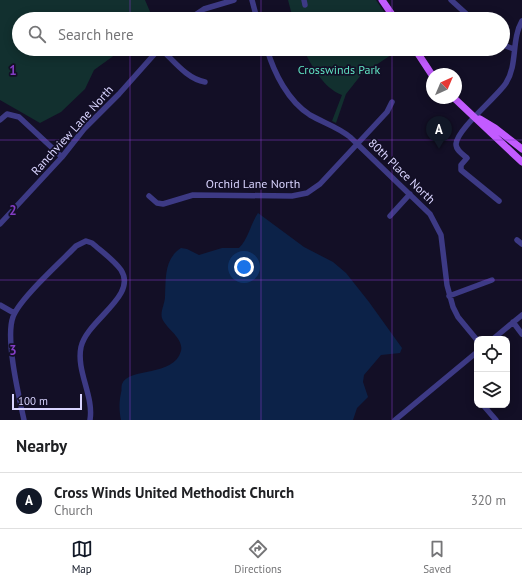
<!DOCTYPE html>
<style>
body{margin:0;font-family:"PT Sans",sans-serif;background:#f2f2f2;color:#202124}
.controls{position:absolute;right:12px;bottom:12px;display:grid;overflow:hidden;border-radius:8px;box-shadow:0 2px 10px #0003}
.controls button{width:36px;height:36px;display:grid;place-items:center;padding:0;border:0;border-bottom:1px solid #e0e0e0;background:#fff;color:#202124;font:20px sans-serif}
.compass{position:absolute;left:426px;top:68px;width:36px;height:36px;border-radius:50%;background:#fff;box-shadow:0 2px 10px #0003;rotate:44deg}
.scale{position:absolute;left:12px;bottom:10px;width:70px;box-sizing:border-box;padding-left:4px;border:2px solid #d9d4ff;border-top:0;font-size:11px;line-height:14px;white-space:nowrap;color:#d9d4ff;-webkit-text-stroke:3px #130f26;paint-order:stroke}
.you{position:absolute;left:244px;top:267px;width:14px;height:14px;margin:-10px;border:3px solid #fff;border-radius:50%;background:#1a73e8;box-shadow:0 0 0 6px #1a73e833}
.badge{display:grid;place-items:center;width:26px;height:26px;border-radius:50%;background:#111827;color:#fff;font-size:13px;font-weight:700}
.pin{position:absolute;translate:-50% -33px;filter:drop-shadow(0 1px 2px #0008)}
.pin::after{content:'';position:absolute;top:21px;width:14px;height:12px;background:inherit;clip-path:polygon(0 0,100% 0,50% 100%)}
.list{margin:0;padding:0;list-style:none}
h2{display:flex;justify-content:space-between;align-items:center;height:52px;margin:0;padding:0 16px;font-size:17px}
h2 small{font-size:13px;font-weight:400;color:#757577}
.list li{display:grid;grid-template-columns:26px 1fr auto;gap:12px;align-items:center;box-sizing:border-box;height:56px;padding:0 16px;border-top:1px solid #e0e0e0}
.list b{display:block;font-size:15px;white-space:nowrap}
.list p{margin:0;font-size:13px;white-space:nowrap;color:#757577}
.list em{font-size:13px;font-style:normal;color:#757577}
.icon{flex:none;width:22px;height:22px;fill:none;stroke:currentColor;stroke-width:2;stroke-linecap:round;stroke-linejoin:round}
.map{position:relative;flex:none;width:522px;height:420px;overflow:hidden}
.search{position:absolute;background:#fff;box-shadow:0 2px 10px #0003;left:12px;right:12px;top:12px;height:44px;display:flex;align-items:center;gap:10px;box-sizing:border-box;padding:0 14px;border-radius:22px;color:#757577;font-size:15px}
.sheet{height:108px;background:#fff}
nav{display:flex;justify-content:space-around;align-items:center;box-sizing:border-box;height:56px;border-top:1px solid #e0e0e0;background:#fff;font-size:11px;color:#757577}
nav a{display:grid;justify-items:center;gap:2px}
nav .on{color:#111827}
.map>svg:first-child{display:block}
.green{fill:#12302f}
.water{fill:#0c2248}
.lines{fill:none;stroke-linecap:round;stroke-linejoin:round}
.minor{stroke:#3d3a85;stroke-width:5.5}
.major{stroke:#c25bff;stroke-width:7}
.grid{fill:none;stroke:#843dc5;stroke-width:1;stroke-opacity:0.55}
.labels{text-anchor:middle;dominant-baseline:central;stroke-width:3.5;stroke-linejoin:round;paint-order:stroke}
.park-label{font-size:12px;fill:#5fe0c0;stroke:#130f26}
.street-label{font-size:12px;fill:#d9d4ff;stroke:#130f26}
.grid-label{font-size:13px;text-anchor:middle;font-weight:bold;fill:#843dc5;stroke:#130f26;stroke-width:3.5;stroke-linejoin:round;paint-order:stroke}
</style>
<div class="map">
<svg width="522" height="420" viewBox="0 0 522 420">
<rect width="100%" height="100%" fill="#130f26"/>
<path class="green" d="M0,0h145l6,14 -2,5h-130v30h104l-29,21 -9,19 -24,23 -21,11 -40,-23z
M288,0h88l13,19h-96z
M303,49h97l-39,26 -15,19 -10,29 -4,-2 10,-26c-19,-7 -30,-29 -39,-46z"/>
<path class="water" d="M258,213l46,34 29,15 13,11 23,29 33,46 -2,5 -19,2 -17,20 -1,7 5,15 -11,11 -4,12h-232c-2,-10 -2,-18 0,-27 1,-3 0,-6 1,-9 7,-17 52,-7 59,-33 3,-13 -15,-22 -19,-33 -2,-6 3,-15 3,-21 1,-19 -1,-38 16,-49l6,1 12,6 23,-7h17c10,-10 11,-23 19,-35z"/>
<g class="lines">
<path class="minor" d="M252,0l5,19
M304,0l1,5
M451,0l21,19
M189,19l15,-10 30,-9
M503,45l11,4
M161,49c13,12 26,30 44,33
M267,49c7,24 21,52 43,66 14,8 28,12 40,22l80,77 11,21 6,50 6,22 5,10 19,23
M0,120l7,-6 12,3 43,40
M149,196l8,7 6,1 30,-9 99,1 15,-3 13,-9 67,-72 5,-10
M499,201l-38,-31v-5l6,-7c-5,-4 -11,-8 -11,-14 1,-15 41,-47 50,-61 12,-19 5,-43 16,-62
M390,216l20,-22
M0,224l62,-67 22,-28 35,-35 40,-45
M517,240l5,4
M449,296l43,-16
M0,305l14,8
M513,322l9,12
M493,339l29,-24
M483,405l13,15
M24,420c-5,-23 -19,-82 -11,-103 6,-18 48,-55 63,-71l10,-5 6,2c9,8 22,17 29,27 17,26 -34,50 -40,77 -5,24 13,49 9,73
M395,420l82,-68"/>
<path class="major" d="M382,0l13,19
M415,49l17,26
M454,98l68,64
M480,119l15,9 27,21"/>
</g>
<path class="grid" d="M130,0v19M261,0v19M392,0v19M130,49v371M261,49v371M392,49v371M0,140h522M0,280h522"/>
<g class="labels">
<g class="park-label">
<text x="339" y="69">Crosswinds Park</text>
</g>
<g class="street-label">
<text transform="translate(72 130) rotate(-48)">Ranchview Lane North</text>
<text transform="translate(402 171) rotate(44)">80th Place North</text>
<text x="253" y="183">Orchid Lane North</text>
</g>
</g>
<g class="grid-label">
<text x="13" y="75">1</text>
<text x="13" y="215">2</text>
<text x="13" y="355">3</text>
</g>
</svg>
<div class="controls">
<button><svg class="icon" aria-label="locate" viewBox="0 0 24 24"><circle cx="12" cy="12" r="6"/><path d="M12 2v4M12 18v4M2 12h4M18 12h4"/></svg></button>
<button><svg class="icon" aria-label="layers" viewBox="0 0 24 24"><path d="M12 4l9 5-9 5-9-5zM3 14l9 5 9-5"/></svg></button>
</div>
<svg class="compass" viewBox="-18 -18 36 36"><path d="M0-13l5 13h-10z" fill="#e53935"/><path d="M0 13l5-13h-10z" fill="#757577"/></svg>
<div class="scale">100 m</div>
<div class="you"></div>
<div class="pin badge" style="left:439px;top:149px">A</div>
<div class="search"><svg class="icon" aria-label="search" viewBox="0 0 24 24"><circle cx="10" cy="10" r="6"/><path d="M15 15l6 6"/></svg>Search here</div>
</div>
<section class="sheet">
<h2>Nearby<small></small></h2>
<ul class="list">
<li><span class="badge">A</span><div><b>Cross Winds United Methodist Church</b><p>Church</p></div><em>320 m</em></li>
</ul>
</section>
<nav>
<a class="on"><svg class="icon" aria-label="map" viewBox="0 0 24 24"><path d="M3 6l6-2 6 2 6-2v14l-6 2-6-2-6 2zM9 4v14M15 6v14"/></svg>Map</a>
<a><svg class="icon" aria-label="directions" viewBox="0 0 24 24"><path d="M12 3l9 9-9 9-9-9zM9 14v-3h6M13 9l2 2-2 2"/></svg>Directions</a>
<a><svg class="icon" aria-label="saved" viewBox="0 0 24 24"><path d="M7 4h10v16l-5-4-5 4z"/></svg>Saved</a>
</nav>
